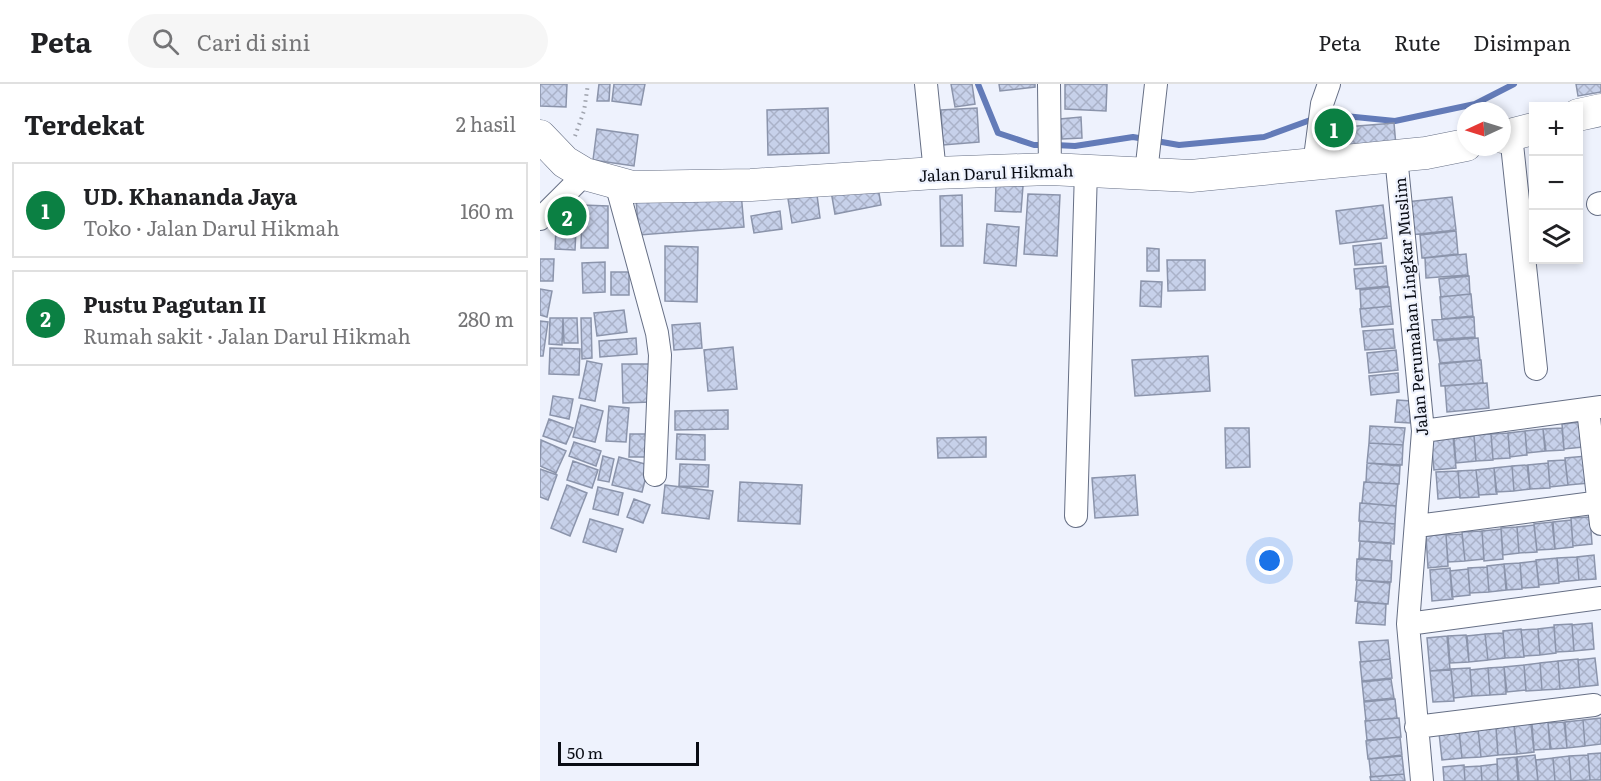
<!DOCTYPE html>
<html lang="id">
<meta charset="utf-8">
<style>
body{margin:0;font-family:Literata,serif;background:#f6f6f6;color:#202124}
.controls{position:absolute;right:18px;top:18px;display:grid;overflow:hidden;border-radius:0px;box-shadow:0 3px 9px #0003}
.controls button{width:54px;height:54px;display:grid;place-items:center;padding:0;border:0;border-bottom:2px solid #e0e0e0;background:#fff;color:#202124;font:30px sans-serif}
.compass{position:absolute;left:917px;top:18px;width:54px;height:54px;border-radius:50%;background:#fff;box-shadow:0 3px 9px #0003;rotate:266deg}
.scale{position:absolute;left:18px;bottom:15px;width:141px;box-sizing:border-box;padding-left:6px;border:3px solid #090c14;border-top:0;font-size:16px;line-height:21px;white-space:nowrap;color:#090c14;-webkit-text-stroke:4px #eef2fd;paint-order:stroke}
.you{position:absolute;left:730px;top:477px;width:21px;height:21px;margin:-15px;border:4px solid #fff;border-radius:50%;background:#1a73e8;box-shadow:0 0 0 9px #1a73e833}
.badge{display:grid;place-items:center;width:39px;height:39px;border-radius:50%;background:#0b8043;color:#fff;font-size:20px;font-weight:700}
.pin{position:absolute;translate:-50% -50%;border:3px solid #fff;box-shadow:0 2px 6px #0006}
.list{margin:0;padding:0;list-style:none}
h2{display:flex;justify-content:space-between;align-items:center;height:78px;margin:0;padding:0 24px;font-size:26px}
h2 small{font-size:20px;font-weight:400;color:#757577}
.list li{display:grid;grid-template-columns:39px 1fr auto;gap:18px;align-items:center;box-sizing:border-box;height:96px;margin:0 12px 12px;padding:0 12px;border:2px solid #e0e0e0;border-radius:0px}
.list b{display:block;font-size:22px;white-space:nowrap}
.list p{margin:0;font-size:20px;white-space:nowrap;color:#757577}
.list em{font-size:20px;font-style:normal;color:#757577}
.icon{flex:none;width:33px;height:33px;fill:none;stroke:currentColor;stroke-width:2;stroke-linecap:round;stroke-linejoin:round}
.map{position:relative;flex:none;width:1061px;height:697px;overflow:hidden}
header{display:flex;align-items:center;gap:36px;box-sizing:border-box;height:84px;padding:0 30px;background:#fff;border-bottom:2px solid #e0e0e0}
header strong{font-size:28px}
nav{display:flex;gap:33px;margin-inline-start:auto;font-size:21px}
.search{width:420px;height:54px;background:#f6f6f6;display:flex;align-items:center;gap:15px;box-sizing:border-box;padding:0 21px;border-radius:33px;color:#757577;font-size:22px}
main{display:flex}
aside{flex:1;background:#fff}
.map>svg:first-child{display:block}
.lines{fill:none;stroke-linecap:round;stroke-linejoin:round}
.stream{stroke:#637bb8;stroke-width:6}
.building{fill:url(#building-cross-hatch);stroke:#8b94ab;stroke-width:1.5}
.street-casing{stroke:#666f85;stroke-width:24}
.secondary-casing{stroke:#666f85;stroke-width:33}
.path{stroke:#9fa3ad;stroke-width:4;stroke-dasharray:1.5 4.5;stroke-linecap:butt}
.street{stroke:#fff;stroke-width:22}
.secondary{stroke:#fff;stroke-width:32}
.labels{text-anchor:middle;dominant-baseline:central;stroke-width:4.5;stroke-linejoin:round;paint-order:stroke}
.street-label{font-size:16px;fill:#090c14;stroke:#eef2fd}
</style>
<header>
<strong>Peta</strong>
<div class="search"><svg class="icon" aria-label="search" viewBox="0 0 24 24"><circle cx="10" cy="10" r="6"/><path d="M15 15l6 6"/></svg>Cari di sini</div>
<nav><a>Peta</a><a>Rute</a><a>Disimpan</a></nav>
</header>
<main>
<aside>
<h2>Terdekat<small>2 hasil</small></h2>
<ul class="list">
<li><span class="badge">1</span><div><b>UD. Khananda Jaya</b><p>Toko · Jalan Darul Hikmah</p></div><em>160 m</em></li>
<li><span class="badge">2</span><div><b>Pustu Pagutan II</b><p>Rumah sakit · Jalan Darul Hikmah</p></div><em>280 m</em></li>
</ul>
</aside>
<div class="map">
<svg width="1061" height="697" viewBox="0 0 1061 697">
<defs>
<pattern id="building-cross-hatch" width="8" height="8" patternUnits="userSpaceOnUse" patternTransform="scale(1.5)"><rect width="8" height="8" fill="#c7d1ea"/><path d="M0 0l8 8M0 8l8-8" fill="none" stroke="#aab2c8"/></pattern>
</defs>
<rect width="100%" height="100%" fill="#eef2fd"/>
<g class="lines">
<path class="stream" d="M438,0l20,49 36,12h11
M785,30l70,7 80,-17 39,-20
M515,61l20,1 58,-9 46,8 85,-8 52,-19"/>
</g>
<path class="building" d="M0,0h27l-1,23 -26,-1z
M59,0h11l-1,17h-12z
M74,0h31l-4,21 -29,-4z
M411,0h21l3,20 -20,3z
M459,0h36v3l-35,4z
M525,0h42l-1,27 -41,-2z
M1036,0h25v8l-23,4z
M288,24l1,45 -61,2 -1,-45z
M437,24l2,34 -36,3 -2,-35z
M541,33l1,21 -20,1 -2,-20z
M854,39l2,23 -61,5 -2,-23z
M57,45l41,6 -4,31 -41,-6z
M337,98l4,23 -46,9 -4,-23z
M456,100l27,2 -2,26 -26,-1z
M201,108l3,35 -105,8 -3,-35z
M488,110l32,1 -3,61 -33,-2z
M277,111l3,23 -28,5 -4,-24z
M422,111l1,51h-22l-1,-50z
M912,113l4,33 -46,5 -4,-33z
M42,121l26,1v42h-27z
M843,121l4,33 -47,6 -4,-33z
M17,125l20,1 -2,40 -20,-1z
M240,127l2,18 -28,4 -3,-17z
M447,140l32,3 -3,39 -32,-3z
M916,147l2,23 -36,4 -2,-23z
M841,159l2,20 -28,2 -2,-19z
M125,162l33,1 -1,55 -32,-1z
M607,164l12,1v22h-12z
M926,170l2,21 -42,3 -1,-20z
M0,175h14l-1,22h-13z
M627,176h38v30l-37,1z
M65,178v30l-22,1 -1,-30z
M846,182l2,20 -32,3 -2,-20z
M71,188h18v23h-18z
M929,192l1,18 -29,3 -2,-18z
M601,197l21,1 -1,25 -21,-1z
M849,203l2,19 -30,3 -1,-19z
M0,205l12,2 -5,26 -7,-2z
M931,210l2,22 -31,3 -2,-22z
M851,222l2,18 -31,3 -2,-18z
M84,226l3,22 -30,4 -3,-23z
M934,233l1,20 -41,3 -2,-20z
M10,234h13l-1,27 -13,-1z
M23,234h14l1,25h-14z
M41,234h10l1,40 -10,1z
M0,237l8,1 -5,34h-3z
M160,239l2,25 -28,2 -2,-25z
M853,245l2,19 -30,2 -2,-19z
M96,254l1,16 -37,3 -1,-16z
M938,254l2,22 -40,3 -3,-22z
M193,263l4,42 -29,2 -4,-41z
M10,264l30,1 -1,26 -30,-1z
M856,266l2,20 -29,3 -2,-20z
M668,272l2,35 -75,5 -3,-36z
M941,276l2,23 -42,3 -2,-22z
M47,277l15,3 -7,37 -16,-3z
M82,280h28l1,38 -28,1z
M858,289l1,19 -28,3 -2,-19z
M947,299l2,25 -42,4 -2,-26z
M13,312l20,3 -4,20 -19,-4z
M857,316l14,1 -1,22 -15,-1z
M41,321l22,6 -8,31 -22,-5z
M69,322l20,2 -3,34 -20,-1z
M188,326v19l-53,1v-19z
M9,335l24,9 -7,16 -23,-8z
M1041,338l2,25 -19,2 -2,-25z
M830,342l35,2 -2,17 -34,-2z
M685,344h24l1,39 -24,1z
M1022,344l2,22 -18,1 -3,-22z
M1003,345l2,22 -18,2 -2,-22z
M985,347l2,24 -17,2 -2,-24z
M968,349l2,25 -17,1 -2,-25z
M90,350h21l-1,23h-21z
M137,350l28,1v25l-29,-1z
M951,350l2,26 -17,1 -2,-26z
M913,352l3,32 -22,2 -3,-32z
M934,352l2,25 -20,2 -2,-25z
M446,353v20l-48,1 -1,-20z
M1,356l25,11 -10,22 -16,-7z
M34,358l27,9 -5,15 -27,-10z
M829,359l34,2 -1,20 -35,-2z
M63,372l11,3 -5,23 -11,-2z
M1047,372l2,27 -21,2 -3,-27z
M79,373l30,8 -7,27 -30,-7z
M1025,376l3,25 -18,2 -2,-26z
M33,377l25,9 -6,18 -25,-8z
M827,379l33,3 -1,18 -33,-2z
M1008,379l2,25 -20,1 -2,-24z
M140,380l29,1 -1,22 -29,-1z
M987,381l3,24 -16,2 -2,-25z
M972,382l2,25 -18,1 -2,-24z
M954,384l3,26 -18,1 -3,-25z
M0,385l17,6 -9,25 -8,-3z
M936,386l3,27 -19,1 -2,-27z
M918,387l2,26 -22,2 -2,-27z
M595,391l3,40 -43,3 -3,-40z
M200,398l62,3 -2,39 -62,-3z
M824,398l34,2 -2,22 -34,-3z
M27,401l20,8 -17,43 -19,-8z
M125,401l48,6 -4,28 -47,-6z
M58,403l25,6 -5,22 -25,-6z
M94,415l16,6 -7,18 -16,-6z
M820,419l36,3 -1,18 -36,-3z
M1050,433l2,27 -19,2 -2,-28z
M50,435l33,10 -7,23 -33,-10z
M1031,436l2,27 -18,2 -2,-27z
M820,437l35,3 -1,20 -35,-3z
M1012,438l3,27 -18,1 -3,-26z
M994,441l3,27 -18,1 -2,-26z
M977,443l2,26 -16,2 -2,-27z
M961,445l2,30 -19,2 -2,-30z
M942,447l2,28 -19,2 -3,-29z
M906,450l2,32 -20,2 -2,-32z
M922,450l3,27 -17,1 -2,-27z
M820,457l31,2 -1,18 -31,-3z
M1054,471l2,24 -17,1 -2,-23z
M1037,473l2,23 -20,2 -2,-24z
M1017,474l2,25 -20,2 -3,-25z
M817,475l35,2 -1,21 -35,-2z
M996,477l3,26 -17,1 -2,-25z
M980,479l2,26 -15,1 -3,-26z
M964,480l2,26 -17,2 -2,-26z
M947,483l2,25 -19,1 -2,-25z
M910,484l3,31 -21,2 -2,-31z
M928,485l2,26 -18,2 -2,-26z
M817,496l33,3 -2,21 -33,-3z
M818,518l28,2 -1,21 -29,-2z
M1052,539l2,26 -20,2 -2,-26z
M1032,540l2,27 -18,1 -2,-27z
M1014,543l2,26 -16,2 -2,-26z
M981,545l3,28 -19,1 -2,-27z
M998,545l2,26 -16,1 -3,-26z
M963,549l2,25 -17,2 -3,-26z
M945,550l3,26 -19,2 -2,-26z
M926,551l3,27 -19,1 -2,-27z
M907,552l3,33 -20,2 -3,-33z
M848,556l2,19 -29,3 -2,-20z
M1055,574l3,27 -18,2 -2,-27z
M850,575l2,19 -30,3 -2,-19z
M1038,575l2,28 -20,2 -2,-28z
M1018,577l2,28 -18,1 -2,-27z
M1000,579l2,27 -16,1 -2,-26z
M984,581l2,25 -19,2 -3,-25z
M964,583l2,27 -16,1 -2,-27z
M930,584l2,28 -18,2 -3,-29z
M948,584l2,27 -18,1 -2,-26z
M911,586l3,31 -21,1 -3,-31z
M851,595l3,19 -30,3 -2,-19z
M855,615l2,19 -31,3 -2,-19z
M859,634l2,19 -34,3 -2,-19z
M1061,634v26l-16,2 -2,-26z
M1043,636l2,26 -18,2 -2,-26z
M1008,638l2,27 -16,1 -2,-26z
M1024,638l3,26 -16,1 -3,-26z
M974,640l3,30 -19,1 -2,-29z
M991,640l3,28 -17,2 -3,-29z
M956,644l2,27 -17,2 -3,-28z
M938,645l3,28 -19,1 -3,-28z
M919,647l3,27 -20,2 -3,-27z
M860,653l2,18 -34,4 -2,-18z
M1061,669v27h-11l-2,-26z
M995,671l3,26h-19l-2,-24z
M1048,671l2,25 -19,1 -2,-25z
M862,672l2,18 -33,3 -2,-18z
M1029,672l2,25h-16l-2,-23z
M976,673l2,24h-20l-1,-22z
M1013,674l2,23h-17l-2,-21z
M957,680l1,17h-16l-1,-15z
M924,681l1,16h-21l-1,-14z
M941,682l1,15h-17l-1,-14z
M864,690l1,7h-34l-1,-4z"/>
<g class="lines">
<g class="street-casing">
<path id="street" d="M386,0l9,89
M509,0l1,85
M971,51l25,234
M856,72l27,275 -15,193 14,157
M774,81l8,-61 7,-20
M606,89l10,-89
M76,99l41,150 3,22 -5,120
M1058,120l3,-1
M0,135l45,-45
M1048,325l13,115
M883,347l178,-24
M536,432l10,-346
M877,442l184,-24
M868,540l193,-26
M876,643l178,-22"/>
</g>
<g class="secondary-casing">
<path id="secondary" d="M1038,31l23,-5
M0,52l25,26 20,12 47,13 119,-2 184,-12 115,-4 141,7 235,-23 40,-8
M962,53l31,-8"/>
</g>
<path class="path" d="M35,52l9,-25 4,-27"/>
<use href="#street" class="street"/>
<use href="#secondary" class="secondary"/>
</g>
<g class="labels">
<g class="street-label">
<text transform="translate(456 88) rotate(-2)">Jalan Darul Hikmah</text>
<text transform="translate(870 223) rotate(-95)">Jalan Perumahan Lingkar Muslim</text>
</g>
</g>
</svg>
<div class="controls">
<button>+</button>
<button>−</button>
<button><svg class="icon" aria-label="layers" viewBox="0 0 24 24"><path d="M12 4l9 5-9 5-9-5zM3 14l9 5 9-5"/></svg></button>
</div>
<svg class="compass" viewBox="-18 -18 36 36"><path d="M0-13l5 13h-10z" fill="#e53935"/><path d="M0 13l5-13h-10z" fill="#757577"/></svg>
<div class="scale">50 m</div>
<div class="you"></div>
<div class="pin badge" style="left:794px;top:44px">1</div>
<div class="pin badge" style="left:27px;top:132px">2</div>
</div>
</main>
